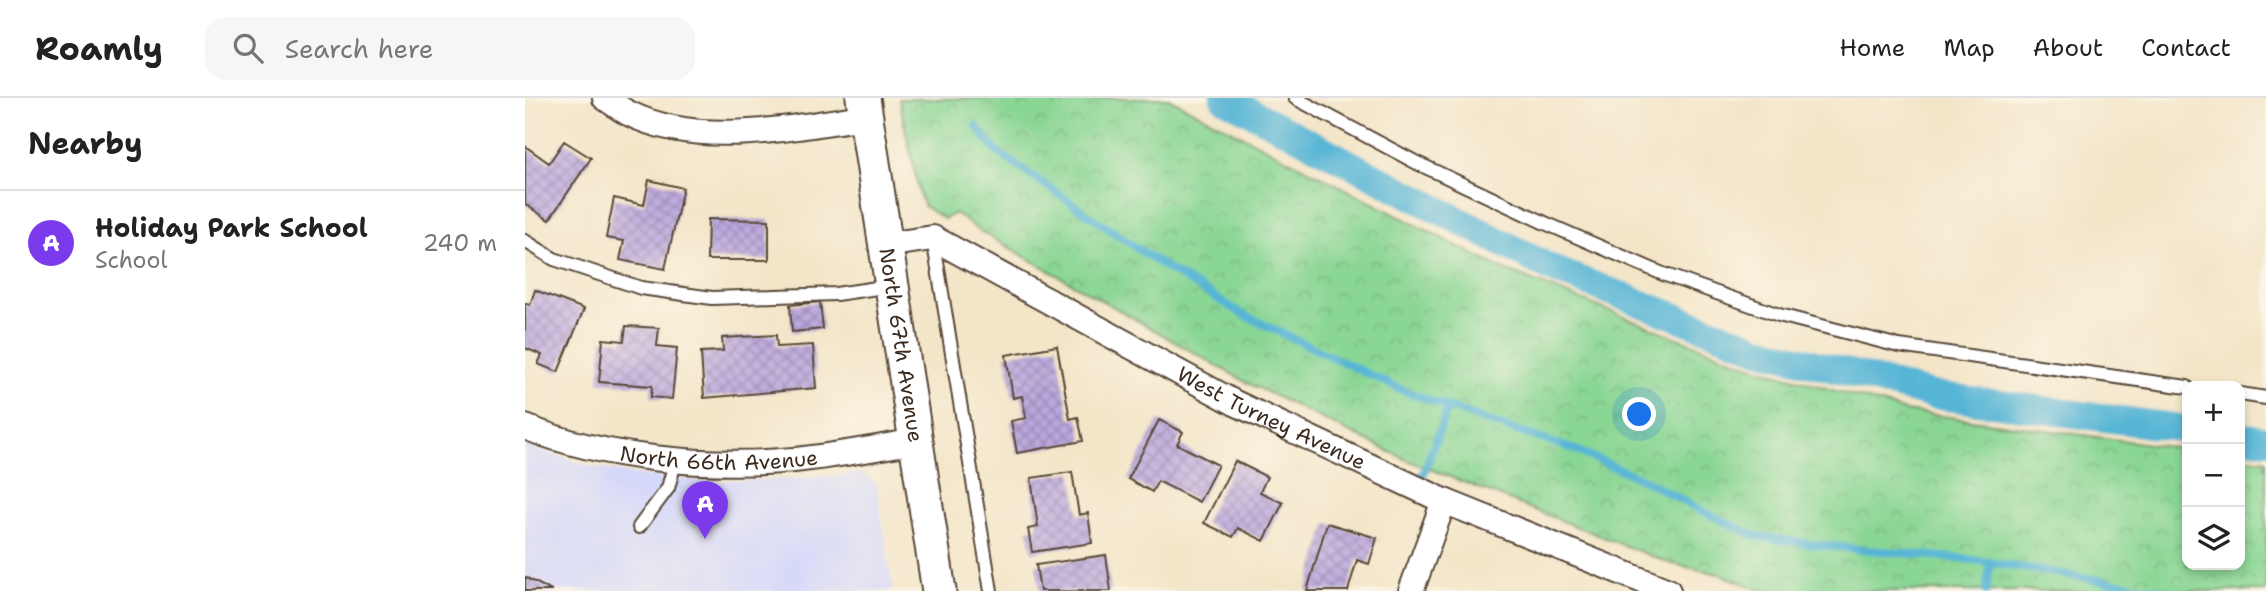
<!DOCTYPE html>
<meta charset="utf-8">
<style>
body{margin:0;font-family:"Shantell Sans",sans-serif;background:#f6f6f6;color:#222}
.controls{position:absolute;right:21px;bottom:21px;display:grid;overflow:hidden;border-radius:14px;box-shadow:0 4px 10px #0003}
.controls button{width:63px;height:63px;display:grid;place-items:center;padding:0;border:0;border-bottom:2px solid #e0e0e0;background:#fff;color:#222;font:35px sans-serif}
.you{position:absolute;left:1115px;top:317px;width:24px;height:24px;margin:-18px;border:5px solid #fff;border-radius:50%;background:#1a73e8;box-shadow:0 0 0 10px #1a73e833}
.badge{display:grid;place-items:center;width:46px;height:46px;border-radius:50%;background:#7c3aed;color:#fff;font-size:23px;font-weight:700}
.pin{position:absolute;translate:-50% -58px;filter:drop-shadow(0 2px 4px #0008)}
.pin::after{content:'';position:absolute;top:37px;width:24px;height:21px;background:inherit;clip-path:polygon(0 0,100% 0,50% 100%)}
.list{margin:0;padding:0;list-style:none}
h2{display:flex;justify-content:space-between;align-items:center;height:91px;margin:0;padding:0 28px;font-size:30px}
h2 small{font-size:23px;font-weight:400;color:#767676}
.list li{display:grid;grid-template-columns:46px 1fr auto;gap:21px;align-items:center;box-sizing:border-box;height:105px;padding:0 28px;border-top:2px solid #e0e0e0}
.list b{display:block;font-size:26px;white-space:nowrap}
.list p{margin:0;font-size:23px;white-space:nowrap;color:#767676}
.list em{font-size:23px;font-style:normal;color:#767676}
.icon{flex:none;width:38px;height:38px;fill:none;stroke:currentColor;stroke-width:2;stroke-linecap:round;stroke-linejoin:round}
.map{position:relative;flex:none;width:1741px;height:493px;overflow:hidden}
header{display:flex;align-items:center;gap:42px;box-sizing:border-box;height:98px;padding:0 35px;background:#fff;border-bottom:2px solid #e0e0e0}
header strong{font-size:33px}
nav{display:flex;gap:38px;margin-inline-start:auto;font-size:24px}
.search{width:490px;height:63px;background:#f6f6f6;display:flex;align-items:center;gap:18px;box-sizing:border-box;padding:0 24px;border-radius:21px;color:#767676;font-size:26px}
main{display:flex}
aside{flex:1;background:#fff}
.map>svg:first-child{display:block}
.built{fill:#d6d8f9}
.park{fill:url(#park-crowns);stroke:#628059;stroke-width:2}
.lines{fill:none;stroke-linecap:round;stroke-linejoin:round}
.stream{stroke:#57b5d5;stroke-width:8}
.canal{stroke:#57b5d5;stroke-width:28}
.building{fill:url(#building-cross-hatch)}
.lane-casing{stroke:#574638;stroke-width:16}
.street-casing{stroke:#574638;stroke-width:28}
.secondary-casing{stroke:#574638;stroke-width:37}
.lane{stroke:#fff;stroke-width:12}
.street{stroke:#fff;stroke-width:24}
.secondary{stroke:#fff;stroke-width:33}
.labels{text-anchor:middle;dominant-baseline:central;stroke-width:5;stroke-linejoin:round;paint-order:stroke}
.street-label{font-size:21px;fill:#3b2a1e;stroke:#fcf5e5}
</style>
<header>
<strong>Roamly</strong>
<div class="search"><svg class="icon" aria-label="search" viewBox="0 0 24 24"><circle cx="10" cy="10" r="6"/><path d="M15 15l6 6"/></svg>Search here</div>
<nav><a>Home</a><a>Map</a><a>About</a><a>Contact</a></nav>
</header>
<main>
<aside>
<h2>Nearby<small></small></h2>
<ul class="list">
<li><span class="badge">A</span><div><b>Holiday Park School</b><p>School</p></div><em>240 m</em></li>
</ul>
</aside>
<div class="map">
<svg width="1741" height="493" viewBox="0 0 1741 493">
<defs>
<pattern id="park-crowns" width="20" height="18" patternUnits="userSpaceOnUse" patternTransform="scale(1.75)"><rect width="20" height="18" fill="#8ad694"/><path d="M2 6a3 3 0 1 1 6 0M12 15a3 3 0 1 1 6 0" fill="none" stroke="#78b87f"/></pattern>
<pattern id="building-cross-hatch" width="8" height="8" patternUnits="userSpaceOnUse" patternTransform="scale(1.75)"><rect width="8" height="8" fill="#baa7dd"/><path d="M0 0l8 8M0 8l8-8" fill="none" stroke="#9888b3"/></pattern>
</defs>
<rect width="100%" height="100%" fill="#fcf5e5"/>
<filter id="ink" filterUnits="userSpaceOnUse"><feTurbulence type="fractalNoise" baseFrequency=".0143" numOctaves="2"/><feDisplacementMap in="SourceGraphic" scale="14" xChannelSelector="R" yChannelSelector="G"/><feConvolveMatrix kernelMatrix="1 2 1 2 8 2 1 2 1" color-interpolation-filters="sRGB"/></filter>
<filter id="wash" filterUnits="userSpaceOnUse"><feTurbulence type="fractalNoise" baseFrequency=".00686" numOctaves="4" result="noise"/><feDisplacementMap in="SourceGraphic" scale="28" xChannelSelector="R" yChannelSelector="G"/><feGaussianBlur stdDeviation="1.57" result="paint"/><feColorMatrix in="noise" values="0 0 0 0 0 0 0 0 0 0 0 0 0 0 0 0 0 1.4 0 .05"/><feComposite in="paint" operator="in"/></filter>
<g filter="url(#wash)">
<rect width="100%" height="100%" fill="#f3e5c8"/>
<path class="built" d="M0,347l65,21 46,9 71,6 88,-2 66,-6 13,8 3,7 16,103h-368z"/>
<path class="park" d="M643,0l332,170 247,97 158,46 282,38v116h53v-108l26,3v131h-503l-44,-17 -50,-11 -262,-103 -161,-78 -268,-152 -23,-17 -11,6 -20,-13 -4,-9 -21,-98z"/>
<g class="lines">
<path class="stream" d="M451,28l20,25 164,113 84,51 158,75 84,31 87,28 71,31 60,32 51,24 63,9 156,15 193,31
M897,379l26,-70
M1461,493l4,-28"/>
<path class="canal" d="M699,0l328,171 207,80 173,46 255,34
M1715,338l26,4"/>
</g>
<g id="blocks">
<path class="building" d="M39,43l27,17 -42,62 -24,-16v-58l24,17z
M124,82l34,8 -18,81 -45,-9 4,-19 -18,-3 8,-40 30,7z
M183,121l61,1v40h-62z
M10,192l49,19 -26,63 -20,-8 4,-9 -17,-7v-45l5,2z
M295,204l3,27 -31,3 -2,-27z
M101,228l33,2 -2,18 20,2 -5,51 -21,-2 1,-11 -53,-4 4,-43 21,2z
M251,237l1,12 36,-2 3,43 -112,10 -3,-46 22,-1 -1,-13z
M532,248l13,73 8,-2 5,24 -66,12 -6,-32 15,-3 -4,-22 -9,2 -7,-43z
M634,322l24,12 -6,12 41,21 -19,37 -41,-21 -6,11 -24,-13z
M710,363l32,16 -7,15 23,11 -19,38 -26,-13 -5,9 -29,-14z
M547,374l7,43 9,-2 4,30 -60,9 -4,-23 10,-2 -7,-49z
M802,425l50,15 -8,26 -12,-4 -9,31h-41z
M581,457l5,36h-71l-4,-26z
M0,479l27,14h-27z"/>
</g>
</g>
<g filter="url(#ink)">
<use href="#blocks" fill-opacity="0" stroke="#574638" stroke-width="2"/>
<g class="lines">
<g class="lane-casing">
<path id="lane" d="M770,0l122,65 128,60 118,51 116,41 120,31 288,41
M408,140l58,353
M0,143l29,18 87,29 71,10 124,-4 55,-8
M1715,296l26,4
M114,429l29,-39 8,-29"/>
</g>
<g class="street-casing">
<g id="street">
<path d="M80,0c8,5 15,11 23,15 72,36 162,14 237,4"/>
<path id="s1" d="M360,147l48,-7 302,165 209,98 224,90"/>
<path id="s2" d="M0,329c80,32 183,41 269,33 41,-4 81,-12 122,-19"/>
<path d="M886,493l33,-90"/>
</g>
</g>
<g class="secondary-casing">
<g id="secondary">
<path id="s3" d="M338,0l76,493"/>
</g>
</g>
<use href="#lane" class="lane"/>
<use href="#street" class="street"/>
<use href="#secondary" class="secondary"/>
</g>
</g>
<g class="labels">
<g class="street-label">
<text stroke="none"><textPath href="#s3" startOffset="250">North 67th Avenue</textPath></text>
<text stroke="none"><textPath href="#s1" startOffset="432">West Turney Avenue</textPath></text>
<text stroke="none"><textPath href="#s2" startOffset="198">North 66th Avenue</textPath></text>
</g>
</g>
</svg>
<div class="controls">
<button>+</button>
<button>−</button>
<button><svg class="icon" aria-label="layers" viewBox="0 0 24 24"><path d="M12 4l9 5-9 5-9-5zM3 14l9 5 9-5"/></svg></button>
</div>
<div class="you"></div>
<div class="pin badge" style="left:180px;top:441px">A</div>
</div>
</main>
